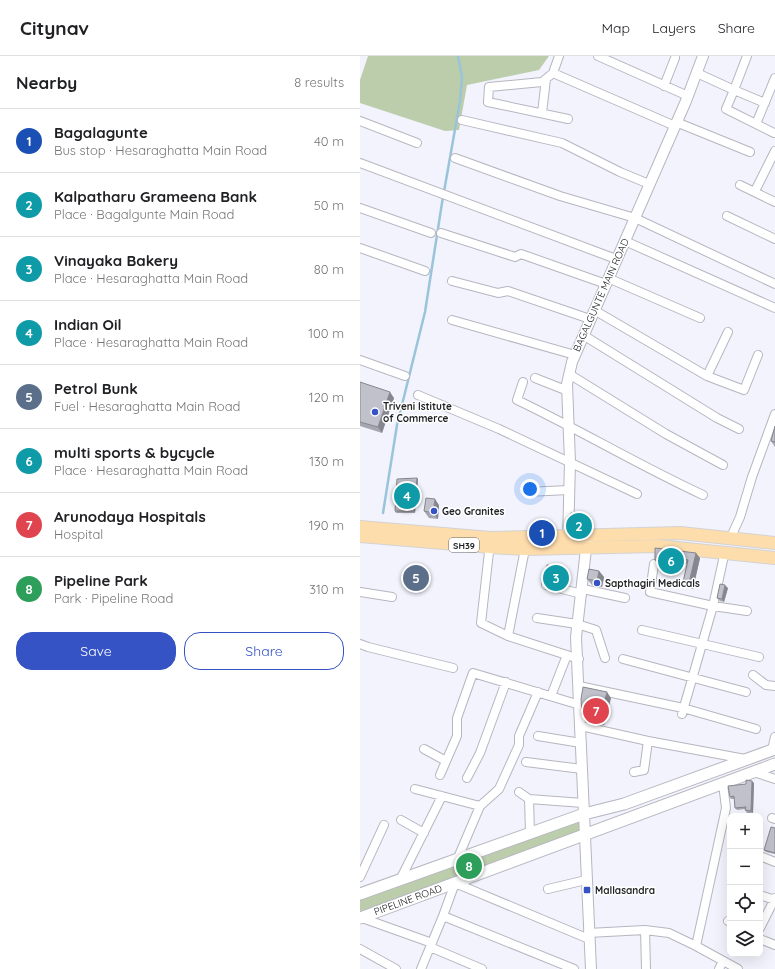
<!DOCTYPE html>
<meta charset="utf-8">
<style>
body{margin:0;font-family:Quicksand,sans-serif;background:#f2f2f2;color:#202124}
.controls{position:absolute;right:12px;bottom:12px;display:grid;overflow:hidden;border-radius:8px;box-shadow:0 4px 16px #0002}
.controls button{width:36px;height:36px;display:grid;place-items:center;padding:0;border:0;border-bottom:1px solid #e0e0e0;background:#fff;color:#202124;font:20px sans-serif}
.you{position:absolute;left:170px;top:433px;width:14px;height:14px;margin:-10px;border:3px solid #fff;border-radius:50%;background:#1a73e8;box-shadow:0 0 0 6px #1a73e833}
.badge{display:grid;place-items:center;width:26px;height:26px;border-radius:50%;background:#3553c4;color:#fff;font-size:13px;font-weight:700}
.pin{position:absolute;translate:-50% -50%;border:2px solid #fff;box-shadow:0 1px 4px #0006}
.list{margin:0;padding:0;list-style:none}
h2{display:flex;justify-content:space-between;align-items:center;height:52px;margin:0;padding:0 16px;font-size:17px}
h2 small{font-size:13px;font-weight:400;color:#757577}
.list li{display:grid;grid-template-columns:26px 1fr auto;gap:12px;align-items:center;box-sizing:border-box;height:64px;padding:0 16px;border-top:1px solid #e0e0e0}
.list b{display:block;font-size:15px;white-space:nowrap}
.list p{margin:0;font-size:13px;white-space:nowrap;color:#757577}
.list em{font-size:13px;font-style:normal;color:#757577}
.actions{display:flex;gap:8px;padding:12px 16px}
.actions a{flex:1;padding:9px 0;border:1px solid #3553c4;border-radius:16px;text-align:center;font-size:14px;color:#3553c4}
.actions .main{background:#3553c4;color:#fff}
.icon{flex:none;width:22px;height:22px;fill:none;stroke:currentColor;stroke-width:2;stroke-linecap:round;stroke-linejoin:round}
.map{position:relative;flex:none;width:415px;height:913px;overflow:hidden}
header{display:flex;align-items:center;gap:24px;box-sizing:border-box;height:56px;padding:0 20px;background:#fff;border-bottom:1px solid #e0e0e0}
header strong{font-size:19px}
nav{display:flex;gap:22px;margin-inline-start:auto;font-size:14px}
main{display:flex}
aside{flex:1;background:#fff}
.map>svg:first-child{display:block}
.green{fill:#bccdac}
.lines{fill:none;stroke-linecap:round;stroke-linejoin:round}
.stream{stroke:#9ac4da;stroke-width:2.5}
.minor-casing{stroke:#b6b6c0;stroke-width:10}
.tertiary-casing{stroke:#b6b6c0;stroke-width:12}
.secondary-casing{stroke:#b6b6c0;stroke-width:13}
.primary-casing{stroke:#d3d3d3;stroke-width:14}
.minor{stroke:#fff;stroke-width:8}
.tertiary{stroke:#fff;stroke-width:10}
.secondary{stroke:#fff;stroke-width:11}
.primary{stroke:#feddac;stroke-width:12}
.wall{fill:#a5a6af}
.shaded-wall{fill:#86878e}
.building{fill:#c0c1cb;stroke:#86878e}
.poi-dot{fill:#3553c4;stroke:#fff;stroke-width:1.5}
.labels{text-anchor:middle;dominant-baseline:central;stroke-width:3;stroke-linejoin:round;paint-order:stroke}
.shield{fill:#fff;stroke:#646466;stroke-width:1}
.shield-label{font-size:9px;font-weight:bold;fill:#212225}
.street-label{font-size:10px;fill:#212225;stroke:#fff}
.poi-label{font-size:10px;font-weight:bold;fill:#212225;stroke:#fff;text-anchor:start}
</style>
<header>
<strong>Citynav</strong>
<nav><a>Map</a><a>Layers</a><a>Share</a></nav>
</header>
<main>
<aside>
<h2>Nearby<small>8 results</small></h2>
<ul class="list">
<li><span class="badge" style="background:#1a4fb4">1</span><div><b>Bagalagunte</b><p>Bus stop · Hesaraghatta Main Road</p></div><em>40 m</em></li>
<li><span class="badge" style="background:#0f9aa8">2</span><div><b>Kalpatharu Grameena Bank</b><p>Place · Bagalgunte Main Road</p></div><em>50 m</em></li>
<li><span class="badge" style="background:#0f9aa8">3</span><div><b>Vinayaka Bakery</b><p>Place · Hesaraghatta Main Road</p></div><em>80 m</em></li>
<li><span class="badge" style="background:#0f9aa8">4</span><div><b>Indian Oil</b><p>Place · Hesaraghatta Main Road</p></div><em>100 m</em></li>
<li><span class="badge" style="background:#5c6f8a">5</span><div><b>Petrol Bunk</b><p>Fuel · Hesaraghatta Main Road</p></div><em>120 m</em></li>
<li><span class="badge" style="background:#0f9aa8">6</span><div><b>multi sports &amp; bycycle</b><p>Place · Hesaraghatta Main Road</p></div><em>130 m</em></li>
<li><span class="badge" style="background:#e0444e">7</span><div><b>Arunodaya Hospitals</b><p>Hospital</p></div><em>190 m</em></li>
<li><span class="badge" style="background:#2e9e5b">8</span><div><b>Pipeline Park</b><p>Park · Pipeline Road</p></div><em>310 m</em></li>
</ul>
<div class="actions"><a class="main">Save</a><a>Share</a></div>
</aside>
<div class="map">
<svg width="415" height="913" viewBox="0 0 415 913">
<rect width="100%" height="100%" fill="#f3f3fe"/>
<path class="green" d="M8,0h181l-10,14 -72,15 -8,45 -14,1 -85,-28v-23z
M220,761l2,17 -222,77v-14z"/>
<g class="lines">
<path class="stream" d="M23,457l14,-88 28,-113 17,-109 18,-102 2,-24 -4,-21"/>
<g class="minor-casing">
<path id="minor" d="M199,0l-6,17 122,53
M238,0l90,40
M387,0l-13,34 31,13
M193,17l-11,9 -53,5 -1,15 80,17
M337,17l37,17 -8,19 48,24
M304,30l11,-28
M182,57l4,-34
M102,64l100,23 58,29 29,12
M0,65l57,22
M316,66l74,30
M396,68l19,-46
M95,102l105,38 75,22 140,66
M0,107l256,96
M380,129l35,17
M395,135l20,-40
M0,152l71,25
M367,160l48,23
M81,177l74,24 6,-3 85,30
M265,185l150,67
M0,192l65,23
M248,222l92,40
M92,225l46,12 10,-2 82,28
M234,254l113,66 21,-44
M92,264l123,35
M223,279l134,83 22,11
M0,304l45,16
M209,318l97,60 57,31
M347,320l37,14 14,-35
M175,322l33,13
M163,326l-6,18c63,30 123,66 186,95
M58,339l81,34 138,65
M166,436l43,-2
M370,483l10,-22 12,-40 23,-63
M130,487l-9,80 27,13 71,23
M294,508l-4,28 63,14 34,5
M186,529l36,9
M223,533l42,9
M0,536l32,5
M177,562l40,6 19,6 9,28
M282,574l117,27
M148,580l17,-87
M0,588l8,3 85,21
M263,603l123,33
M393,619l13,10 9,1
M219,630l104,22 73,21
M191,640l16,-41
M322,658l31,-108 12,-55
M221,670l67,15
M178,680l43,7
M64,693l22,12
M412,694l3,-13
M166,706l56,7
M274,716l10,-2 4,-29 97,18
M394,716l21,7
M80,719l17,-39v-18l16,-45 107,32
M107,722l13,-25 26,-71
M55,733l65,17
M159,736l10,7
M412,762l3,1
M41,764l23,13
M170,777l-1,-34 54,4
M400,800l15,6
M97,804l23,-54 19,-17 20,-44v-9l19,-44
M0,821l24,-52
M40,824l42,-84
M188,833l38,-9
M400,839l15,5
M83,860l131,53
M2,862l70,25
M368,865l2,1
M400,872l15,-30
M285,874l1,39
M228,877l57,-3 24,3 27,13 30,-138 -3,-24
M400,883l15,6
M336,890l42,23
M70,891l52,22
M0,893l36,20
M61,913l22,-53 12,-33 134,56
M359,913l4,-8"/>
</g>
<g class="tertiary-casing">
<path id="tertiary" d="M227,484l-11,97 15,332
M208,486l2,-80 -3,-78 5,-22 114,-261 17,-45"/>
</g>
<g class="secondary-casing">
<path id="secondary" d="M0,838l224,-80 40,-10 151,-55
M0,862l415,-154"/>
</g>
<g class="primary-casing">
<path id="primary" d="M0,471l131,11 189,-5 95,10
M0,480l130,11 35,2 132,-3 118,12"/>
</g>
<use href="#minor" class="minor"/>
<use href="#tertiary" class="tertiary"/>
<use href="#secondary" class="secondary"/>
<use href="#primary" class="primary"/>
</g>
<path class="wall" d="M0,326l34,16 -12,35 -22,-7z
M415,370v21l-4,-6z
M57,422l1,1 -3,34h-19l-1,-2z
M79,449l-1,14 -9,-1 -5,-7z
M220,458l4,6v8h-9l-5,-6z
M295,492l45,10 -7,31 -6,-2 -4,-5 4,-18 -13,-2 -1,7 -14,-3 -4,-6z
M198,511l5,6 -2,10 -11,-3 -4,-6z
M239,515l5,6 -2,10 -10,-2 -5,-6z
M368,532l-4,14 -4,-1 -3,-3z
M251,642l-7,27 -18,-3 -4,-7z
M394,727l-1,30h-6l-2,-3v-1l-8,1 -2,-2 -1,-9h-3l-1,-2z
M415,772v26l-9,-2 -2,-2z"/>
<path class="shaded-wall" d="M30,336l4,6 -12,35 -4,-6z
M57,422l1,1 -3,34 -1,-2z
M75,443l4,6 -1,14 -5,-6z
M220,458l4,6v8l-4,-6z
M336,497l4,5 -7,31 -4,-6z
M310,500l4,6 -1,7 -5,-5z
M198,511l5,6 -2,10 -5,-6z
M239,515l5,6 -2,10 -5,-6z
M365,529l3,3 -4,14 -2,-3z
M247,636l4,6 -7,27 -4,-6z
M392,725l2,2 -1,30 -2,-2z"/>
<path class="building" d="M0,326l30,10 -12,35 -18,-5z
M415,370v16l-4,-1z
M57,422l-3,33h-19l2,-32z
M66,442l9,1 -2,14 -9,-2z
M211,457l9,1v8h-10z
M295,492l41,5 -7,30 -6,-1 5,-22 -18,-4 -2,8 -13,-4z
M187,509l11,2 -2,10 -10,-3z
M229,513l10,2 -2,10 -10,-2z
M360,528l5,1 -3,14 -5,-1z
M223,631l24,5 -7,27 -18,-4 -1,-16z
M386,724l6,1 -1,30 -6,-1 1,-3 -11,1 -1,-12 -4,1 -2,-11 18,-2z
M411,771l4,1v25l-11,-3z"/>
<g class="poi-dot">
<circle cx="15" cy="356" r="4"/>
<circle cx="74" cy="455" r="4"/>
<circle cx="237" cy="527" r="4"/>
<rect x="223" y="830" width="8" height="8" rx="2"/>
</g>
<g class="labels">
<rect class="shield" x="89" y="482" width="30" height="14" rx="3"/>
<g class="shield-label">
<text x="104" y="489">SH39</text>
</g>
<g class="street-label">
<text transform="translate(241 239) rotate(-66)">BAGALGUNTE MAIN ROAD</text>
<text transform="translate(48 844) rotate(-20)">PIPELINE ROAD</text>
</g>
<g class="poi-label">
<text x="23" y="350">Triveni Istitute<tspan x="23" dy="12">of Commerce</tspan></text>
<text x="82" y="455">Geo Granites</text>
<text x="245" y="527">Sapthagiri Medicals</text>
<text x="235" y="834">Mallasandra</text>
</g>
</g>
</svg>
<div class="controls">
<button>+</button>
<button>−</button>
<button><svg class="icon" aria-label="locate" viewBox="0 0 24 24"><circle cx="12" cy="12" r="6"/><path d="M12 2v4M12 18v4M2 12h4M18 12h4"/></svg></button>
<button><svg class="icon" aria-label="layers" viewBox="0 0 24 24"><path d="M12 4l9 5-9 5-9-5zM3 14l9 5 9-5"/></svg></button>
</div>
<div class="you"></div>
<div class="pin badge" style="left:182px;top:477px;background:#1a4fb4">1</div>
<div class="pin badge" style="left:219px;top:470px;background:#0f9aa8">2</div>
<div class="pin badge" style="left:196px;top:522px;background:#0f9aa8">3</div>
<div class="pin badge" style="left:47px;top:440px;background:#0f9aa8">4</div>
<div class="pin badge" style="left:56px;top:522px;background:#5c6f8a">5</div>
<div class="pin badge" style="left:311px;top:505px;background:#0f9aa8">6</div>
<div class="pin badge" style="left:236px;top:655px;background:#e0444e">7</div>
<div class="pin badge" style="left:109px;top:810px;background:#2e9e5b">8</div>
</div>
</main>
